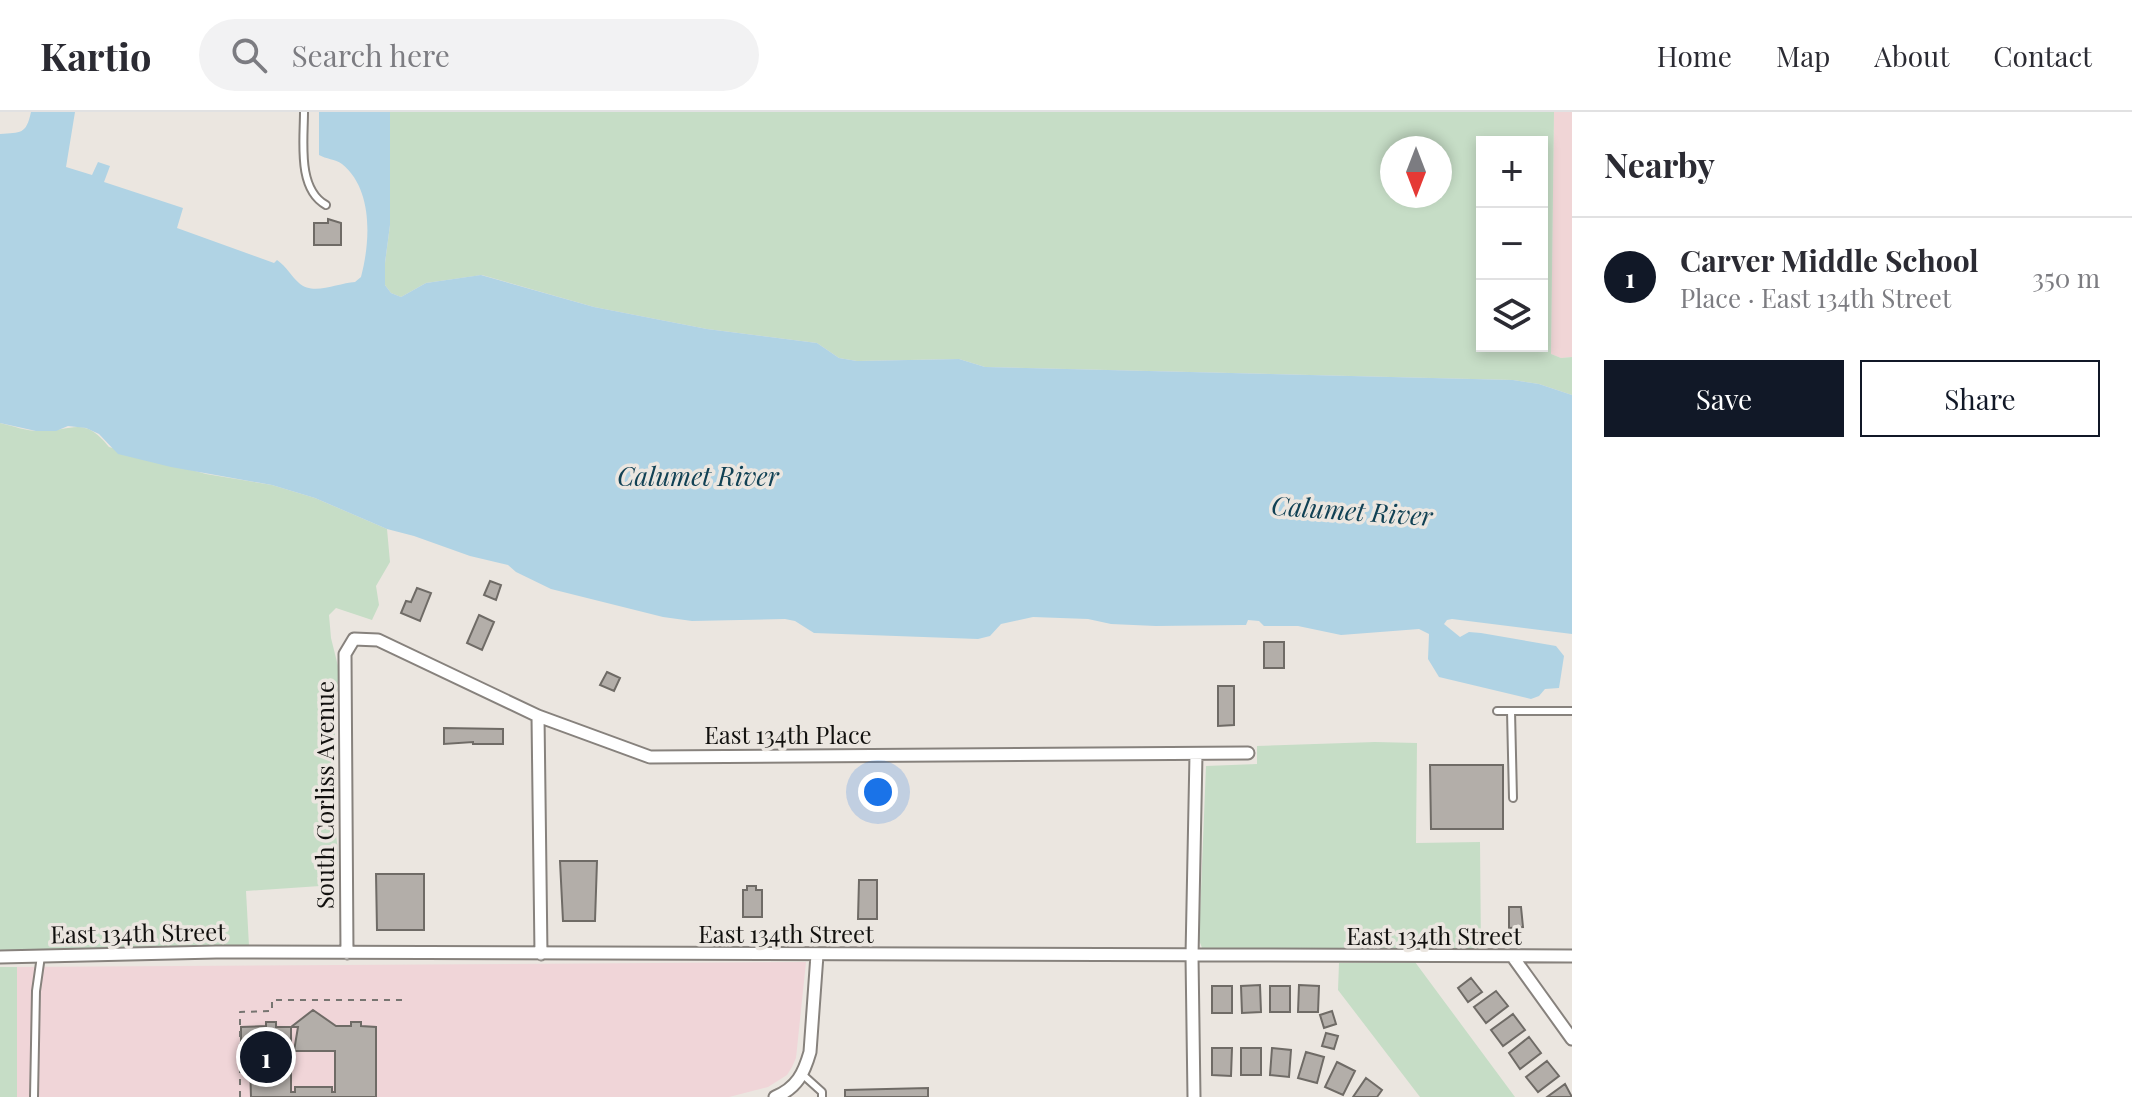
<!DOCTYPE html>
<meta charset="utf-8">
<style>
body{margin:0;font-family:"Playfair Display",serif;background:#f2f2f3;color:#2b2b33}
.controls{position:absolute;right:24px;top:24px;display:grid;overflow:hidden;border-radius:0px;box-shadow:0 4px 12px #0003}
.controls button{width:72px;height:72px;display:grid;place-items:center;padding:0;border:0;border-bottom:2px solid #e1e1e2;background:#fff;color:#2b2b33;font:40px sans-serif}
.compass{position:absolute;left:1380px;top:24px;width:72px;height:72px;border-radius:50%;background:#fff;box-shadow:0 4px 12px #0003;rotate:180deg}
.you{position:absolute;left:878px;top:680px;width:28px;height:28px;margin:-20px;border:6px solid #fff;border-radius:50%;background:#1a73e8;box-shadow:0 0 0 12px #1a73e833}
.badge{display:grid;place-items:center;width:52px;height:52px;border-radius:50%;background:#111827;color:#fff;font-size:26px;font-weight:700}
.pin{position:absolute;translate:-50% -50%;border:4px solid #fff;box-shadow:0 2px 8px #0006}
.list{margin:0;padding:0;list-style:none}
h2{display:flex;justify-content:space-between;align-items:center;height:104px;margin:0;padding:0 32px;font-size:34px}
h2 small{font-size:26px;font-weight:400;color:#7c7c81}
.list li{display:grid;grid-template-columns:52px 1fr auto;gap:24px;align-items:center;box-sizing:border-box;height:120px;padding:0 32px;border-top:2px solid #e1e1e2}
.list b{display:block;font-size:30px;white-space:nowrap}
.list p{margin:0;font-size:26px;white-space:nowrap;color:#7c7c81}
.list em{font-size:26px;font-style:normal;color:#7c7c81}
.actions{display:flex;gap:16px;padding:24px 32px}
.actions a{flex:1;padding:18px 0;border:2px solid #111827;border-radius:0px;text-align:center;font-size:28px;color:#111827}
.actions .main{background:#111827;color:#fff}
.icon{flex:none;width:44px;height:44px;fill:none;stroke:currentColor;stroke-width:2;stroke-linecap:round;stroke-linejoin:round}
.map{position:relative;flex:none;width:1572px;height:985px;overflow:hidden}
header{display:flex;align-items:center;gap:48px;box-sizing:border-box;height:112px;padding:0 40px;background:#fff;border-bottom:2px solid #e1e1e2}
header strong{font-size:38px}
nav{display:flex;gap:44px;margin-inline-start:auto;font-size:28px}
.search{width:560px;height:72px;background:#f2f2f3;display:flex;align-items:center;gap:20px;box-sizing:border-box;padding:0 28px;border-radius:44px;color:#7c7c81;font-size:30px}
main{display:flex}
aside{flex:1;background:#fff}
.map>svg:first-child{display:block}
.industrial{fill:#f0d5d6}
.education{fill:#f0d5d8}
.green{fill:#c6ddc6;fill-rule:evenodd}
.water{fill:#b0d3e4}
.building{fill:#b3aea9;stroke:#6f6b66;stroke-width:2;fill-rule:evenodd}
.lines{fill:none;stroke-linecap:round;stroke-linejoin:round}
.service-casing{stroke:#87827d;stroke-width:10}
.minor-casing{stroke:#87827d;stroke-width:15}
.path{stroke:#777571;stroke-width:2;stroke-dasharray:6 6;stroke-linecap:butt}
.service{stroke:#fff;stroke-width:6}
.minor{stroke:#fff;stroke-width:11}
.labels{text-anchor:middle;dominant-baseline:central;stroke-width:7;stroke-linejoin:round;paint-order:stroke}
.street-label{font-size:24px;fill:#11100e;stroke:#ebe6e0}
.water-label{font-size:26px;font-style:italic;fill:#114154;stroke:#ebe6e0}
</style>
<header>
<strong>Kartio</strong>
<div class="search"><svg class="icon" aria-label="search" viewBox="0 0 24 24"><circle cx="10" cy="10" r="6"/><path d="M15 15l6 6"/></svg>Search here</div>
<nav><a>Home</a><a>Map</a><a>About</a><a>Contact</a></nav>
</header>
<main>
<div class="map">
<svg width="1572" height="985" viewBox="0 0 1572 985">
<rect width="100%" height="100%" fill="#ebe6e0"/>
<path class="industrial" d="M1554,0h18v245l-11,1 -10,-4z"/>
<path class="education" d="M806,850l-10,96 -4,9 -5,8 -19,12 -39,10h-712v-130z"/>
<path class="green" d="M390,0h1164l-3,242 10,4 11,-1v38l-33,-11 -26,-4 -528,-13 -26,-8 -102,2 -18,-3 -22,-15 -110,-14 -113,-22 -112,-32 -56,8 -25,14 -10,-4 -6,-8v-22l5,-38zM1482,30h60v204h-60zM1392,36h48v48h-48z
M0,311c13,3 26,8 39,8 33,1 44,-17 70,16l97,27 66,11 43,13 72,31 3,33 -14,24 3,19 -7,15 -36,-12 -7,7 2,23 7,28v22l-6,18 3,28 -2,78 5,38 -3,35 -89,6 3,55 -249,5z
M1375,630l42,1 -1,100 64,-1 1,111 -273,-1 -6,-4 -3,-8 7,-174 51,-2v-18z
M1415,850l100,135h-95l-82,-107 1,-27z
M0,855h17v130h-17z"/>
<path class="water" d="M31,0h44l-9,55 26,8 6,-13 12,4 -6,16 79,26 -6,20 97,35 3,-3c10,7 14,16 22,23 14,13 39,0 56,-1l6,-5c9,-34 13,-87 -19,-113 -7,-5 -16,-5 -23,-9v-43h71v113l-5,38v22l6,8 10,4 25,-14 55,-8 113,32 113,22 110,14 22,15 18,3 102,-2 26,8 528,13 26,4 33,11v239l-120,-15 -5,1 -3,4 16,13 9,-5 12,1 75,13 8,10 -5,32 -14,1 -6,7 -8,3 -92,-22 -11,-18 1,-25 -10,-5 -78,6 -43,-9h-34l-5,-5 -11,-1 -2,5h-5l-85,1 -45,-2 -23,-5 -55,-2 -32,7 -11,12 -12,3 -164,-6 -19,-12 -10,-2 -93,2 -29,-4 -112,-28 -35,-17 -8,-7 -38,-9 -56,-20 -27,-7 -72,-31 -43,-13 -101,-18 -53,-13 -19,-20 -13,-6 -18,-2 -12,5h-20l-36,-8v-289c21,-2 26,1 31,-22z"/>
<path class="building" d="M328,107l13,4v22h-27v-22h14z
M490,469l11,4 -5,15 -12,-5z
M417,476l14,5 -11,28 -19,-8 5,-12 5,1z
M479,503l15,7 -12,28 -15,-7z
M1264,530h20v26h-20z
M607,560l13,6 -6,13 -14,-6z
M1218,574h16v39l-16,1z
M444,616l59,1v15h-30v-2l-29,2z
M1430,653h73v64h-72z
M560,749h37l-2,60h-32z
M376,762h48v56h-47z
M859,768h18v39h-19z
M747,774h9v4h6v27h-19v-27h4z
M1509,795h12l2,20 -14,1z
M1471,866l11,14 -14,10 -10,-14z
M1260,873l1,27 -19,1 -1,-27z
M1299,873l20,1 -1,26h-20z
M1212,874h20v27h-20z
M1270,874h20v26h-20z
M1496,879l12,15 -22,17 -12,-16z
M313,898l23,16h15v-4h10v4l15,1v70h-125l-1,-34h-9v-36l25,-1v-4h10v5h15zM291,915h7l-4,24h41v41h-3v-5h-37v5h-4z
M1332,899l4,13 -12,4 -4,-13z
M1513,902l12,16 -22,16 -12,-16z
M1326,921l12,3 -4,13 -12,-3z
M1529,925l12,16 -21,16 -11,-16z
M1212,936h20l-1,28 -19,-1z
M1241,936h20v27h-20z
M1272,936l19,2 -2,27 -19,-2z
M1306,940l18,5 -7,26 -19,-5z
M1547,949l12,15 -21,16 -12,-15z
M1337,950l18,9 -12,24 -18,-8z
M1366,966l16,12 -5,7h-24z
M1565,972l7,13h-25z
M928,976v9h-83v-7z"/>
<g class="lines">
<g class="service-casing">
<path id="service" d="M304,0c0,29 -7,77 22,93
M1497,599h75
M1511,599l2,87
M802,962l20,18v5
M34,985l2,-106 5,-35"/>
</g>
<g class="minor-casing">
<path id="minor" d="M538,604l3,238
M347,841l-2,-299 9,-15 24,1 160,76 112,41 598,-4
M0,845l216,-5 1356,4
M1513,845l59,82
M775,985c22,-9 29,-24 35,-45l7,-97
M1194,985l-2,-141 4,-202"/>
</g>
<path class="path" d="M240,985v-85l32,-1v-11h133"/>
<use href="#service" class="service"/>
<use href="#minor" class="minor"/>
</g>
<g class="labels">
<g class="street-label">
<text x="788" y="622">East 134th Place</text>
<text transform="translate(324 683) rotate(-90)">South Corliss Avenue</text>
<text transform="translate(138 820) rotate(-1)">East 134th Street</text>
<text x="786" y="821">East 134th Street</text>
<text x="1434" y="823">East 134th Street</text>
</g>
<g class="water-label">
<text x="698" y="363">Calumet River</text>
<text transform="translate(1352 398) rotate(4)">Calumet River</text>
</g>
</g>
</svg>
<div class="controls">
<button>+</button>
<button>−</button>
<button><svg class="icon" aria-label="layers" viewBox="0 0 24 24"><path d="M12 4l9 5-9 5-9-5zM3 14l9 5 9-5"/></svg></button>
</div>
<svg class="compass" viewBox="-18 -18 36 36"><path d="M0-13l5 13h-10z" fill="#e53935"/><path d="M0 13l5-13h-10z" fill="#7c7c81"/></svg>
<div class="you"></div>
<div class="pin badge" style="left:266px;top:945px">1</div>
</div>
<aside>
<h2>Nearby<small></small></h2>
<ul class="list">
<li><span class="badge">1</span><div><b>Carver Middle School</b><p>Place · East 134th Street</p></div><em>350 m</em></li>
</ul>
<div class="actions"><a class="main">Save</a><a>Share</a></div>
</aside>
</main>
